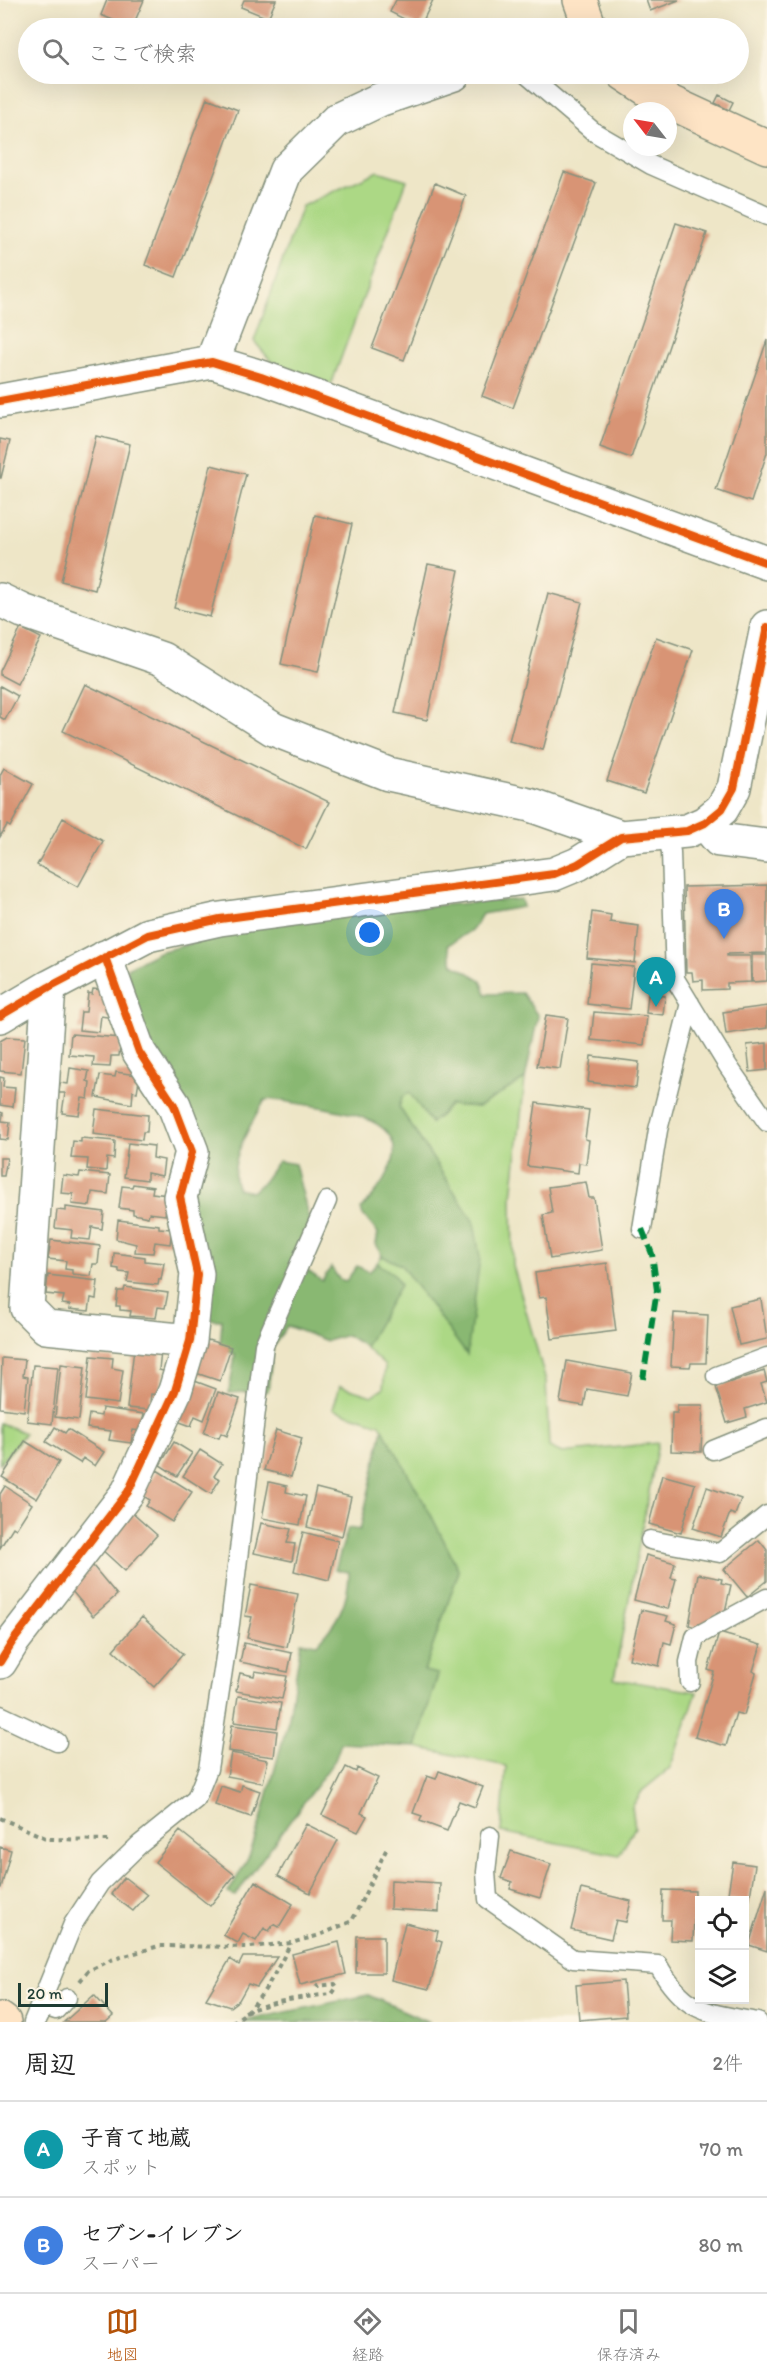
<!DOCTYPE html>
<html lang="ja">
<meta charset="utf-8">
<style>
body{margin:0;font-family:Itim,"Klee One",sans-serif;background:#f6f6f6;color:#222}
.controls{position:absolute;right:18px;bottom:18px;display:grid;overflow:hidden;border-radius:0px;box-shadow:0 6px 24px #0002}
.controls button{width:54px;height:54px;display:grid;place-items:center;padding:0;border:0;border-bottom:2px solid #e0e0e0;background:#fff;color:#222;font:30px sans-serif}
.compass{position:absolute;left:623px;top:102px;width:54px;height:54px;border-radius:50%;background:#fff;box-shadow:0 6px 24px #0002;rotate:301deg}
.scale{position:absolute;left:18px;bottom:15px;width:90px;box-sizing:border-box;padding-left:6px;border:3px solid #1f3d34;border-top:0;font-size:16px;line-height:21px;white-space:nowrap;color:#1f3d34;-webkit-text-stroke:4px #fcf5e5;paint-order:stroke}
.you{position:absolute;left:370px;top:933px;width:21px;height:21px;margin:-15px;border:4px solid #fff;border-radius:50%;background:#1a73e8;box-shadow:0 0 0 9px #1a73e833}
.badge{display:grid;place-items:center;width:39px;height:39px;border-radius:50%;background:#b45309;color:#fff;font-size:20px;font-weight:700}
.pin{position:absolute;translate:-50% -50px;filter:drop-shadow(0 2px 3px #0008)}
.pin::after{content:'';position:absolute;top:32px;width:21px;height:18px;background:inherit;clip-path:polygon(0 0,100% 0,50% 100%)}
.list{margin:0;padding:0;list-style:none}
h2{display:flex;justify-content:space-between;align-items:center;height:78px;margin:0;padding:0 24px;font-size:26px}
h2 small{font-size:20px;font-weight:400;color:#767676}
.list li{display:grid;grid-template-columns:39px 1fr auto;gap:18px;align-items:center;box-sizing:border-box;height:96px;padding:0 24px;border-top:2px solid #e0e0e0}
.list b{display:block;font-size:22px;white-space:nowrap}
.list p{margin:0;font-size:20px;white-space:nowrap;color:#767676}
.list em{font-size:20px;font-style:normal;color:#767676}
.icon{flex:none;width:33px;height:33px;fill:none;stroke:currentColor;stroke-width:2;stroke-linecap:round;stroke-linejoin:round}
.map{position:relative;flex:none;width:767px;height:2022px;overflow:hidden}
.search{position:absolute;background:#fff;box-shadow:0 6px 24px #0002;left:18px;right:18px;top:18px;height:66px;display:flex;align-items:center;gap:15px;box-sizing:border-box;padding:0 21px;border-radius:33px;color:#767676;font-size:22px}
.sheet{height:270px;background:#fff}
nav{display:flex;justify-content:space-around;align-items:center;box-sizing:border-box;height:84px;border-top:2px solid #e0e0e0;background:#fff;font-size:16px;color:#767676}
nav a{display:grid;justify-items:center;gap:3px}
nav .on{color:#b45309}
.map>svg:first-child{display:block}
.green{fill:#acd885;stroke:#668a5c;stroke-width:1.5}
.forest{fill:#89b872;stroke:#547a53;stroke-width:1.5}
.building{fill:#d89474}
.lines{fill:none;stroke-linecap:round;stroke-linejoin:round}
.lane-casing{stroke:#86927e;stroke-width:21}
.street-casing{stroke:#86927e;stroke-width:36}
.secondary-casing{stroke:#86927e;stroke-width:36}
.path{stroke:#86927e;stroke-width:4;stroke-dasharray:4.5 4.5;stroke-linecap:butt}
.lane{stroke:#fff;stroke-width:18}
.street{stroke:#fff;stroke-width:33}
.secondary{stroke:#fee4c5;stroke-width:33}
.quiet{stroke:#00873e;stroke-width:6;stroke-dasharray:12 6;stroke-linecap:butt}
.cycleway-casing{stroke:#fcf5e5;stroke-width:11}
.cycleway{stroke:#e8590c;stroke-width:8}
</style>
<div class="map">
<svg width="767" height="2022" viewBox="0 0 767 2022">
<rect width="100%" height="100%" fill="#fcf5e5"/>
<filter id="ink" filterUnits="userSpaceOnUse"><feTurbulence type="fractalNoise" baseFrequency=".0167" numOctaves="2"/><feDisplacementMap in="SourceGraphic" scale="12" xChannelSelector="R" yChannelSelector="G"/><feConvolveMatrix kernelMatrix="1 2 1 2 8 2 1 2 1" color-interpolation-filters="sRGB"/></filter>
<filter id="wash" filterUnits="userSpaceOnUse"><feTurbulence type="fractalNoise" baseFrequency=".008" numOctaves="4" result="noise"/><feDisplacementMap in="SourceGraphic" scale="24" xChannelSelector="R" yChannelSelector="G"/><feGaussianBlur stdDeviation="1.35" result="paint"/><feColorMatrix in="noise" values="0 0 0 0 0 0 0 0 0 0 0 0 0 0 0 0 0 1.4 0 .05"/><feComposite in="paint" operator="in"/></filter>
<g filter="url(#wash)">
<rect width="100%" height="100%" fill="#eee6c7"/>
<path class="green" d="M378,171l29,9 -76,205 -60,-24 -17,-20 48,-135z
M525,1079l-13,118 1,69 33,115 3,66 13,6 96,-10 -44,236 83,13 -27,76 -28,23 -10,16 3,20 -16,28 -118,-23 5,-66 -90,-19 22,-72 -14,-4 35,-100 -28,-56 -51,-91 -47,-15 7,-23 32,10 11,-7 2,-23 -20,-19 35,-62 -5,-10 -18,-12 5,-7 19,9 66,89 7,-132 -75,-115 3,-9 7,-6 29,26 12,-13 28,2z
M0,1423l25,10 -25,31z"/>
<path class="forest" d="M521,899l2,8 -41,7 -9,15 -25,16 5,19 28,16 5,14 36,-1 16,23 -13,63 -47,28 -28,-2 -19,18 -22,-31 -7,6 -3,9 75,115 6,36 -13,97 -66,-90 -19,-9 -6,-12 2,-11 -15,-18 -2,-6c88,-94 -18,-97 -89,-110l-7,1c-13,22 -40,64 -27,89l14,3 12,-11 14,-20 17,3 15,59 -13,40 25,18 9,-14 8,12 7,2 11,-15 12,6 8,-9 18,12 5,10 -35,62 -18,-12 -20,6 -40,-15 -14,21 -5,44 -39,2 6,-38 -15,-9 2,-26 -21,-1 -13,-120 8,-47 -53,-102 -16,-82 32,-16 113,-30 104,-12z
M383,1429l48,86 28,56 -35,100 14,3 -22,73 -75,-4 -6,17 -100,136 -7,-3 21,-36 13,-41 27,-99 12,-75 16,2c20,-21 32,-42 32,-72l-14,-2 13,-42 12,2z
M368,1995l61,27h-186v-1z"/>
<g id="blocks">
<path class="building" d="M107,0h37l-12,28 -31,-13z
M244,0h32l-8,18 -27,-11z
M396,0h37l-13,27 -30,-15z
M646,0h33l-29,11z
M719,95l14,7 -4,8 -14,-7z
M207,98l31,12 -62,167 -31,-12z
M564,172l32,11 -83,225 -31,-12z
M435,183l31,13 -62,164 -32,-12z
M676,223l31,10 -76,225 -31,-11z
M767,340v113l-16,49 -35,-12z
M96,436l34,8 -35,146 -34,-9z
M0,439l10,2 -9,37h-1z
M211,465l35,9 -36,143 -36,-9z
M315,515l37,9 -34,148 -37,-8z
M428,564l31,6 -32,150 -32,-7z
M548,593l34,9 -39,148 -34,-9z
M21,628l20,10 -24,46 -17,-9v-4z
M656,637l37,13 -49,143 -37,-12z
M85,684l244,118 -23,47 -243,-118z
M0,686l18,10 -13,24 -5,-3z
M4,768l29,16 -23,43 -3,-2 -7,12v-62z
M63,818l40,23 -25,46 -41,-22z
M767,885v68l-40,1v2h23l1,26 -24,1v6l-24,1v-10l-10,1 -1,-9h-6l-2,-85z
M592,912l19,3 -1,7 29,4 -4,37 -48,-5z
M752,955h15v26l-15,1z
M591,963l43,4 -5,42 -42,-5z
M93,989l18,2 3,27 -13,-2 -2,16 -20,-2 2,-18h5l2,-19 4,1z
M648,995l17,1 -2,19 -17,-2z
M767,1006v22l-41,6 -3,-22z
M594,1012l53,4 -3,29 -53,-5z
M546,1015l22,3 -8,51 -23,-3z
M71,1034l50,4 -2,18h-8l-1,11 -17,-1 1,-9 -25,-2z
M7,1037l18,1 -4,35 -21,-2v-30z
M767,1043v27l-17,2 -3,-27z
M591,1056l48,6 -3,26 -48,-6z
M70,1068l19,3 -2,10 3,1 -2,17 -6,-1 -3,17 -17,-2 3,-20h-6l1,-10 8,1z
M116,1072l21,3 -1,4 3,1 -2,12 -4,-1 -1,13 -36,-7 4,-22 15,2z
M0,1077l4,1 -1,9 12,1 -2,19 -13,-2z
M536,1103l53,7 -4,29 4,1 -3,24 -7,-1 -1,10 -51,-7z
M96,1109l52,6 -1,17h-4l-1,8 -49,-6z
M0,1112l3,1 -1,8 8,1 -2,18 -8,-1z
M81,1138l34,3 -1,18 -7,-1 -1,13 -19,-2 1,-10 -17,-1 2,-17 8,1z
M128,1143l26,3 -1,12 11,2 -2,16 -15,-3v7l-23,-3z
M0,1158h7l-3,18h-4z
M80,1172l30,3 -2,19 -16,-2 -2,14 -18,-2 1,-10 -12,-1 2,-18 16,2z
M586,1182l3,16h5l8,52 -52,9 -7,-44 9,-2 -4,-26z
M133,1184l20,3 -1,6 16,2 -3,20 -16,-2 -1,4 -15,-3v-4l-14,-2 3,-22 10,1z
M66,1207l38,5 -2,17 -10,-2 -2,13 -19,-2 1,-8 -17,-2 2,-18 9,1z
M118,1220l41,5v3l13,1 -2,15 -15,-2 -2,11 -18,-1 1,-8 -20,-5z
M51,1240l49,6 -2,18h-5l-2,12 -19,-2v-4l-7,-1 1,-8 -18,-2z
M114,1253l31,4v4l19,2 -3,17 -2,-1 -1,6 -31,-3 2,-9 -10,-1v-3l-6,-1z
M607,1263l9,68 -64,8 -6,-42 -7,1 -4,-25z
M48,1275l50,6 -2,18 -5,-1 -2,13 -20,-2 1,-4 -8,-1 2,-8 -18,-2z
M125,1287l43,6 -3,15 -7,-1 -2,11 -26,-2 1,-5 -11,-1v-4h-4l2,-15h6z
M761,1299l6,40 -28,6 -9,-39z
M674,1313l34,2 -2,48h-15l-1,4 -19,-1z
M208,1340l23,7 -11,34 -24,-8z
M134,1349l27,3 -2,18 4,1 -3,24 -9,-1 -2,16 -22,-2z
M91,1356l22,2 -1,10 11,2 -5,34 -32,-4z
M2,1358l23,2 -2,16 5,1 -4,34 -24,-3z
M567,1361l65,12 -5,23 -40,-7 -3,17 -24,-4z
M61,1364l24,3 -6,53 -24,-3z
M33,1365l25,2 -6,57 -25,-3z
M764,1371l3,11 -6,2 6,18 -22,7 2,8 -20,6 -11,-36z
M192,1380l24,9 -12,31 -9,-4 -4,10 -14,-5z
M218,1392l22,7 -13,37 -6,-3 -2,5 -15,-5z
M677,1405h26l-2,47 -30,-1 1,-38h5z
M102,1408l42,6 -3,17 -8,-1 -2,13 -22,-3 2,-9 -24,-3 2,-14 12,2z
M55,1427l10,6 3,-4 36,23 -9,14 -12,-8 -3,5 -34,-21z
M276,1430l26,8 -11,39 -27,-7z
M25,1441l34,21 -22,37 -35,-22z
M174,1442l18,11 -15,23 -17,-11z
M200,1450l22,14 -8,12 6,3 -9,15 -28,-18z
M157,1470l35,22 -20,30 -26,-16 4,-6 -8,-5z
M662,1475l33,9 -14,49 -32,-9z
M269,1482l18,4 -1,6 20,4 -6,29 -38,-7z
M5,1486l27,18 -16,25 -3,-2 -13,21v-54z
M707,1487l34,12 -6,16 -5,-2 -9,24 -28,-9z
M316,1488l35,9 -9,39 -35,-9z
M131,1512l26,23 -32,36 -26,-24z
M261,1523l30,6 -4,14 8,1 -3,17 -38,-8z
M303,1532l35,9 -9,39 -35,-9z
M759,1540l8,10v31l-20,16 -23,-28z
M646,1555l29,8 -4,15 5,1 -8,30 -34,-9z
M88,1560l29,35 -24,21 -27,-32z
M698,1574l24,5 -1,4 10,2 -7,31 -7,-3 -6,10 -12,5 -10,-3z
M251,1585l47,9 -11,53 -40,-9 5,-21 -7,-1z
M641,1610l27,6 -2,5 10,3 -5,20 -7,-2 -5,24 -30,-7z
M142,1617l41,37 -29,33 -41,-37z
M719,1633l42,12 -8,26 3,2 -12,42 -8,-2 -10,33 -31,-9 19,-65 -6,-2z
M244,1643l48,10 -4,19 -48,-10z
M255,1671l32,5 -5,23 -46,-8 4,-18 14,3z
M238,1696l43,7 -4,25 -43,-6z
M232,1725l45,6 -3,26 -46,-6z
M231,1753l37,7 -5,23 -36,-7z
M346,1767l10,5 1,-4 21,10 -17,35 6,3 -9,16 -36,-17z
M439,1771l44,16 -8,20 -16,-6 -12,30 -27,-10 2,-5 -9,-3 14,-37 9,3z
M242,1785l18,6 -9,26 -36,-12 6,-19 19,6z
M306,1824l32,16 -28,53 -32,-17z
M180,1831l55,44 -25,31 -55,-44z
M0,1847l11,3 -10,38h-1z
M511,1851l40,13 -11,34 -30,-9 2,-7 -11,-4z
M733,1862l22,3 -6,38h-5v-3h-17z
M124,1877l23,18 -14,16 -22,-17z
M391,1880l49,3 -1,29 -49,-3z
M255,1881l38,23 -14,23 -5,-3 -5,7 -5,-3 -8,13 -13,-7 -5,9 -15,-8z
M767,1887v64l-18,-6z
M581,1889l50,12 -5,21 -10,-2 -5,19 -40,-9z
M663,1890l32,1 -2,50 -23,-1 1,-20h-9z
M405,1923l33,8 -2,9 6,2 -13,47 -38,-9z
M357,1936h27v37h-28z
M339,1942l7,32 -46,11 -8,-31z
M243,1957h34l-20,30 -9,-3 -9,16 -9,7 -24,-8 24,-40 9,6z
M623,1981l3,35 -47,4 -3,-35z
M94,1995l19,21 -7,6h-42z"/>
</g>
</g>
<g filter="url(#ink)">
<use href="#blocks" fill-opacity="0" stroke="#86927e" stroke-width="1.5"/>
<g class="lines">
<g class="lane-casing">
<path id="lane" d="M526,74l68,58 57,33 116,51
M667,833l4,19 4,127 53,87 39,56
M642,1229l16,-99 32,-127
M716,1376l51,-19
M713,1450l54,-22
M650,1540l70,13 47,-38
M690,1682l-1,-20 6,-25 72,-39
M0,1715l57,27
M490,1836l-4,36 2,27 85,60 85,6c27,48 49,48 100,57
M37,2020l7,-14 12,4 11,-12
M33,2022l40,-98 27,-41 39,-38 57,-46 12,-30 22,-145 34,-279 63,-144"/>
</g>
<g class="street-casing">
<path id="street" d="M212,362l74,-192 51,-50 42,-20 75,-26
M0,401l212,-39 49,15 506,186
M0,600l23,11 139,48 111,70 115,45 142,31 91,32
M705,823l14,17 48,6
M49,987l-22,321 19,19 144,14
M0,1016l49,-29 99,-52 72,-16 334,-45 24,-10 43,-27 66,-6 18,-8 17,-14 12,-21 33,-161
M0,1662l13,-21 115,-149 47,-101 15,-50 7,-67 -17,-77 12,-45 -18,-47 -35,-53 -34,-95"/>
</g>
<g class="secondary-casing">
<path id="secondary" d="M580,0l10,28
M624,74l35,23 108,50
M0,2019l4,3"/>
</g>
<path class="path" d="M0,1818l48,21 61,1
M80,1981l8,-10 23,-11 48,-14 91,1 41,-4 29,-8 32,-14 35,-73
M245,2012c29,-11 57,-15 87,-18l5,-7 -2,-3 -17,2 -3,-3
M232,2022c27,-13 45,-53 59,-79"/>
<use href="#lane" class="lane"/>
<use href="#street" class="street"/>
<use href="#secondary" class="secondary"/>
<path class="quiet" d="M642,1229l10,25 5,36 -14,89"/>
<g class="cycleway-casing">
<path id="cycleway" d="M0,401l212,-39 49,15 506,186
M0,1016l49,-29 99,-52 72,-16 334,-45 24,-10 43,-27 66,-6 18,-8 17,-14 12,-21 33,-161
M0,1662l13,-21 115,-149 47,-101 15,-50 7,-67 -17,-77 12,-45 -18,-47 -35,-53 -34,-95"/>
</g>
<use href="#cycleway" class="cycleway"/>
</g>
</g>
</svg>
<div class="controls">
<button><svg class="icon" aria-label="locate" viewBox="0 0 24 24"><circle cx="12" cy="12" r="6"/><path d="M12 2v4M12 18v4M2 12h4M18 12h4"/></svg></button>
<button><svg class="icon" aria-label="layers" viewBox="0 0 24 24"><path d="M12 4l9 5-9 5-9-5zM3 14l9 5 9-5"/></svg></button>
</div>
<svg class="compass" viewBox="-18 -18 36 36"><path d="M0-13l5 13h-10z" fill="#e53935"/><path d="M0 13l5-13h-10z" fill="#767676"/></svg>
<div class="scale">20 m</div>
<div class="you"></div>
<div class="pin badge" style="left:656px;top:1007px;background:#0f9aa8">A</div>
<div class="pin badge" style="left:724px;top:939px;background:#3f7fe0">B</div>
<div class="search"><svg class="icon" aria-label="search" viewBox="0 0 24 24"><circle cx="10" cy="10" r="6"/><path d="M15 15l6 6"/></svg>ここで検索</div>
</div>
<section class="sheet">
<h2>周辺<small>2件</small></h2>
<ul class="list">
<li><span class="badge" style="background:#0f9aa8">A</span><div><b>子育て地蔵</b><p>スポット</p></div><em>70 m</em></li>
<li><span class="badge" style="background:#3f7fe0">B</span><div><b>セブン-イレブン</b><p>スーパー</p></div><em>80 m</em></li>
</ul>
</section>
<nav>
<a class="on"><svg class="icon" aria-label="map" viewBox="0 0 24 24"><path d="M3 6l6-2 6 2 6-2v14l-6 2-6-2-6 2zM9 4v14M15 6v14"/></svg>地図</a>
<a><svg class="icon" aria-label="directions" viewBox="0 0 24 24"><path d="M12 3l9 9-9 9-9-9zM9 14v-3h6M13 9l2 2-2 2"/></svg>経路</a>
<a><svg class="icon" aria-label="saved" viewBox="0 0 24 24"><path d="M7 4h10v16l-5-4-5 4z"/></svg>保存済み</a>
</nav>
